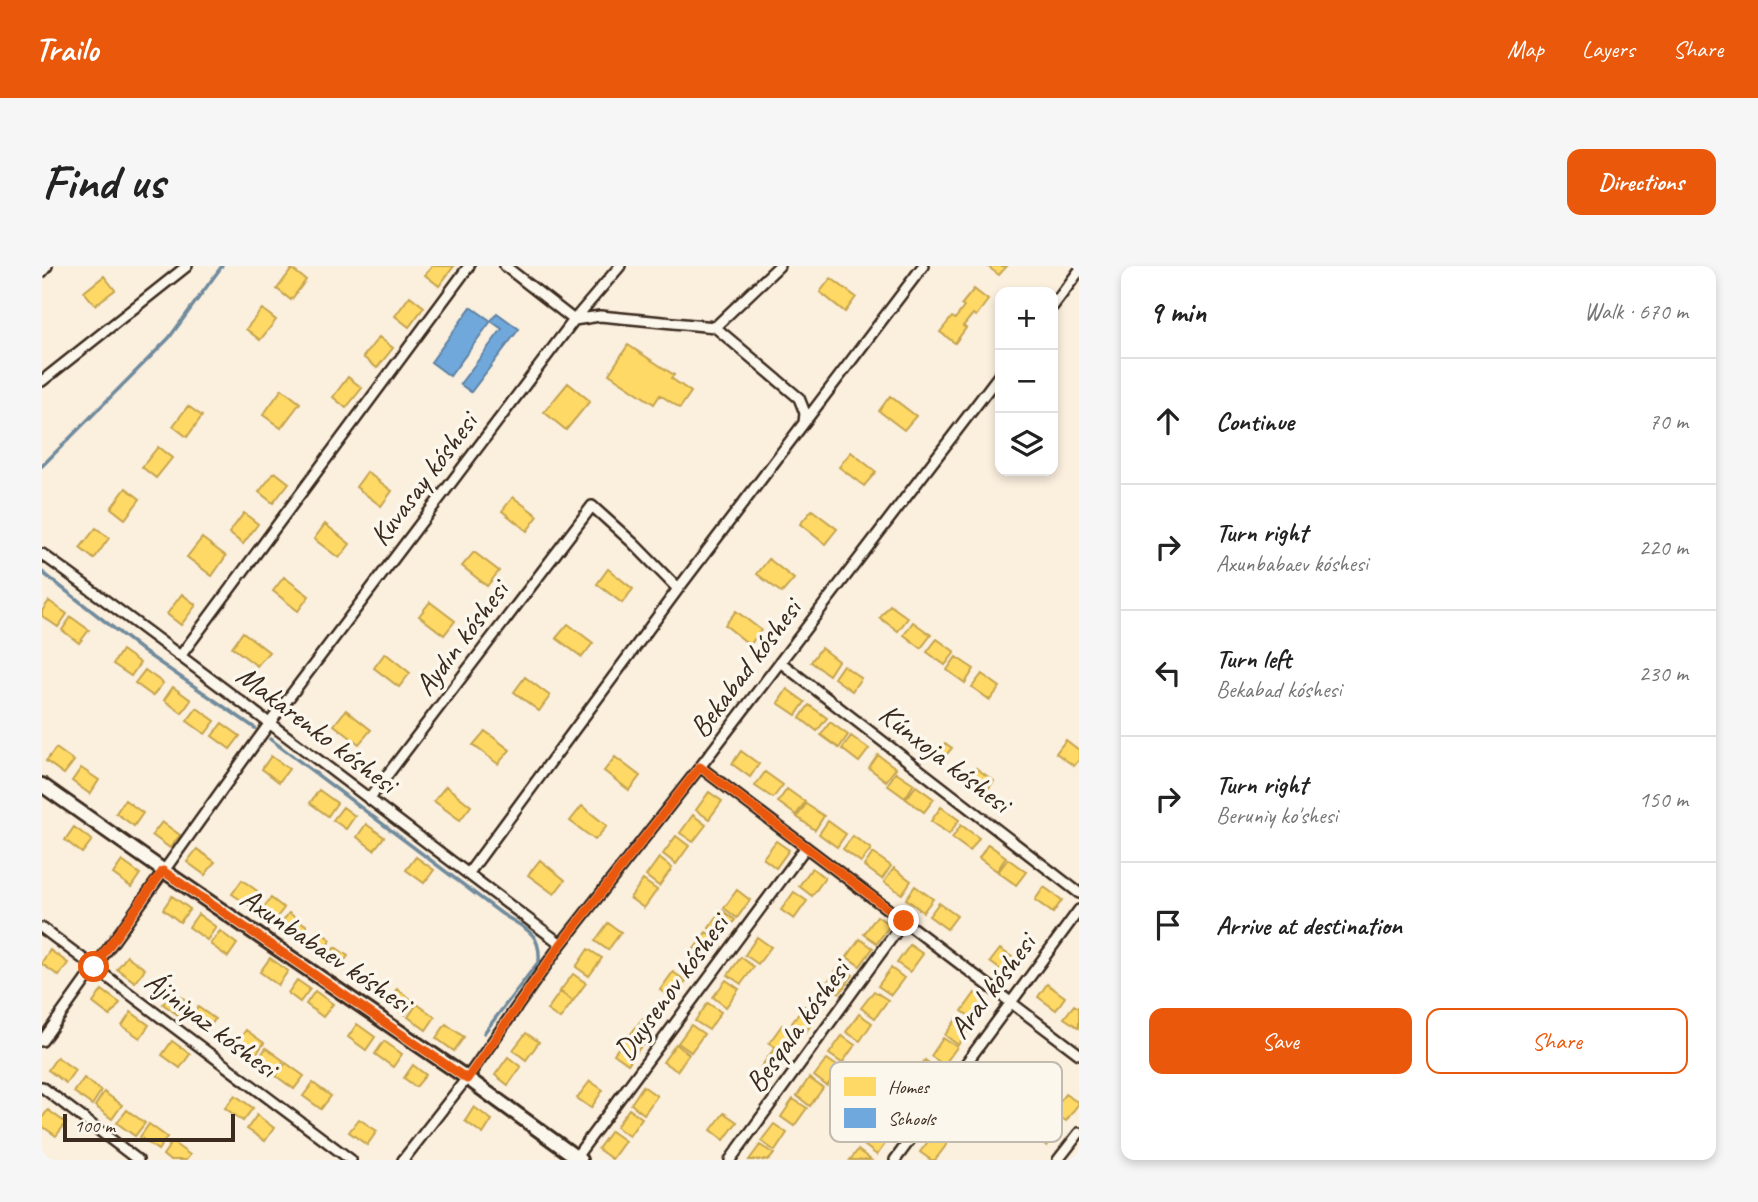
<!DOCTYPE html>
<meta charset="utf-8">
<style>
body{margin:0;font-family:Caveat,sans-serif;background:#f6f6f6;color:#222}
.controls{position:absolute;right:21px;top:21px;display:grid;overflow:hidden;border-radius:14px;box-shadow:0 4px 10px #0003}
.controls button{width:63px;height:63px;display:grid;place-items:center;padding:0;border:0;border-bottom:2px solid #e0e0e0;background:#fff;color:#222;font:35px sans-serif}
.scale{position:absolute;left:21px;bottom:18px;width:172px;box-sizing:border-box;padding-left:7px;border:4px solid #3b2a1e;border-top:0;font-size:19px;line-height:24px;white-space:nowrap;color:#3b2a1e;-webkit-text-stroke:5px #fbf7ec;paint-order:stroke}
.stop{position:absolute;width:21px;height:21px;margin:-16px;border:5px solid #ea580c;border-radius:50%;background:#fff}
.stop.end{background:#ea580c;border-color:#fff;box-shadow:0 2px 7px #0008}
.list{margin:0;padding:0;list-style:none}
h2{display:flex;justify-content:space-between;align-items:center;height:91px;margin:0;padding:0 28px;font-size:30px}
h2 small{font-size:23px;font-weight:400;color:#767676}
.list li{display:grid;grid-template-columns:46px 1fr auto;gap:21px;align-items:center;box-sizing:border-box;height:126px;padding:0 28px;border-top:2px solid #e0e0e0}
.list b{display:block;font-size:26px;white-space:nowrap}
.list p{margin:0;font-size:23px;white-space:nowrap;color:#767676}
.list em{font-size:23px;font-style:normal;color:#767676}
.actions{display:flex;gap:14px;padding:21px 28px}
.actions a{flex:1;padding:16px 0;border:2px solid #ea580c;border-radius:14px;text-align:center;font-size:24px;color:#ea580c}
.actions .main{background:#ea580c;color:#fff}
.icon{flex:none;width:38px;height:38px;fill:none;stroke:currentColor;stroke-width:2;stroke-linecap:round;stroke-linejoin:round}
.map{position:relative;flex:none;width:1037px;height:894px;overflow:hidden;border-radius:14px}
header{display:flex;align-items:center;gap:42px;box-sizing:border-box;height:98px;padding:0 35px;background:#ea580c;color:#fff}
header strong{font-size:33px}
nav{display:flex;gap:38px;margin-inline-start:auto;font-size:24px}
.intro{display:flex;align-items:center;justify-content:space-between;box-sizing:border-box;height:168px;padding:0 42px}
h1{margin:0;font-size:49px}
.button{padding:18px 32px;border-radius:14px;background:#ea580c;color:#fff;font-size:24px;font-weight:700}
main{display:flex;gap:42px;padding:0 42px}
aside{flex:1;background:#fff;border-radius:14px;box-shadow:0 4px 10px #0003}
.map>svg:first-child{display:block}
.homes{fill:#ffd966;stroke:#c4a450;stroke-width:2}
.schools{fill:#6fa8dc;stroke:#5f82a3;stroke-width:2}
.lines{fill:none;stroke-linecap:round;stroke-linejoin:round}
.stream{stroke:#6f8b9d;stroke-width:3.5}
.street-casing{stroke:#3b2a1e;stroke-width:14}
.secondary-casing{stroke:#3b2a1e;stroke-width:18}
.street{stroke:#fbf7ec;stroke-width:9}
.secondary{stroke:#fbf7ec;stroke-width:12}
.route{stroke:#ea580c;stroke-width:9}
.labels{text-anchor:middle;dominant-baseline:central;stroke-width:7;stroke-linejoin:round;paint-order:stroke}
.street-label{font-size:30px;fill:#3b2a1e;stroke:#fbf7ec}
.key{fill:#fbf7ec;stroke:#c1baae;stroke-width:2}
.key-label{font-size:19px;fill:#3b2a1e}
</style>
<header>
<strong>Trailo</strong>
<nav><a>Map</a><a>Layers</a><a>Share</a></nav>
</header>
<div class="intro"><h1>Find us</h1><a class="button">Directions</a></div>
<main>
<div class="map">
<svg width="1037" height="894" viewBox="0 0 1037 894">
<rect width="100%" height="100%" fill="#fbefde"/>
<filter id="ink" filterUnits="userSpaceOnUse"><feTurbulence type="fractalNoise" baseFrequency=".0143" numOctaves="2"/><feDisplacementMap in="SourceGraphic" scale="14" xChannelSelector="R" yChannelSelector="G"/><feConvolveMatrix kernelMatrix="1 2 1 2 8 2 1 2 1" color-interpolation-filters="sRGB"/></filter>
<g filter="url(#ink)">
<path class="homes" d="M390,0h22l-15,20 -14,-11z
M945,0h20l-8,9z
M250,3l14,11 -15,20 -14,-11z
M62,10l11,14 -20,15 -11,-13z
M789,12l25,19 -11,15 -25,-20z
M932,23l14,11 -12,16 -3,-2 -10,12 3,2 -11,15 -15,-11 12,-15 3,2 9,-12 -3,-2z
M368,30l14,11 -15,20 -14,-11z
M220,43l14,11 -16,20 -14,-11z
M337,71l14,11 -16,20 -14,-11z
M586,79l46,30 -3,3 20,14 -11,16 -20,-13 -6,9 -45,-30z
M306,111l14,11 -16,20 -13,-11z
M526,117l22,18 -24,29 -22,-18z
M240,123l18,14 -19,25 -18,-13z
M848,130l26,20 -12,14 -25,-19z
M146,140l14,10 -15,21 -14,-11z
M116,181l14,11 -16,20 -14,-11z
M809,186l25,20 -12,14 -25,-19z
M233,206l14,11 -16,20 -14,-11z
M325,206l25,19 -11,15 -25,-19z
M84,222l14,11 -15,20 -14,-11z
M471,231l25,19 -11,15 -25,-20z
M770,244l25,19 -12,15 -25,-20z
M202,247l14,11 -15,20 -14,-11z
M283,258l25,20 -11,14 -25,-19z
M54,262l13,10 -15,21 -14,-11z
M160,272l24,18 -14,20 -25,-19z
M432,286l25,19 -12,15 -25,-20z
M727,293l25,20 -12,14 -25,-19z
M566,303l25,20 -11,14 -25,-19z
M242,311l25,19 -11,15 -25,-20z
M140,328l14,11 -15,20 -14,-11z
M7,335l18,13 -9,13 -16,-11v-5z
M388,336l25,19 -11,14 -25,-19z
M848,339l18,13 -10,13 -18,-13z
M694,345l25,19 -11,15 -25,-20z
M29,351l18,13 -10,13 -17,-13z
M871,356l18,13 -10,13 -17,-13z
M526,358l25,19 -11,14 -26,-19z
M201,366l26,20 -12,14 -25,-19z
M895,373l18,13 -10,13 -18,-13z
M779,382l17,13 -9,14 -18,-13z
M80,384l18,13 -9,13 -18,-12z
M343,387l25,20 -11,14 -25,-19z
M914,391l18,12 -9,14 -18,-13z
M801,399l18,13 -9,13 -18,-13z
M103,404l18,13 -10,13 -18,-13z
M940,408l18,13 -10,13 -18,-13z
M483,411l25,19 -11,15 -25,-19z
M131,421l18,13 -9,13 -18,-13z
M745,423l18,13 -9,13 -18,-12z
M767,439l18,13 -10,13 -17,-13z
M155,442l18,13 -10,13 -18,-13z
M304,444l25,20 -12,14 -25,-19z
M788,456l18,13 -9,13 -18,-13z
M180,457l18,13 -10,13 -18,-13z
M443,465l25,19 -12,14 -25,-19z
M809,470l18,13 -10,13 -17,-13z
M1024,474l13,10v10l-5,6 -18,-13z
M903,477l7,5 -10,12 -7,-5z
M14,482l18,13 -10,13 -18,-13z
M699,485l18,13 -9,13 -18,-13z
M836,489l18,13 -10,13 -17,-13z
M229,490l18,13 -10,13 -17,-13z
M573,491l25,19 -11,14 -25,-19z
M39,502l18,12 -9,14 -18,-13z
M934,502l18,13 -10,13 -18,-13z
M723,506l18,13 -10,13 -18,-12z
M854,506l18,12 -9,14 -18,-13z
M404,520l25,20 -11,14 -26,-19z
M874,520l18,13 -10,13 -18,-13z
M745,523l18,13 -9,13 -18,-13z
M277,524l18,13 -9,13 -18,-13z
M667,526l13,9 -13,18 -13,-9z
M83,534l18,13 -9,13 -18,-13z
M764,538l18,12 -9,14 -18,-13z
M540,540l25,20 -12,14 -25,-19z
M301,541l12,9 -9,13 -13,-9z
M899,541l18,13 -10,14 -18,-13z
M651,549l13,10 -13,17 -13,-9z
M786,555l18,13 -9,13 -18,-13z
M120,556l18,13 -10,13 -18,-13z
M324,558l18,13 -10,13 -17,-13z
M919,559l18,13 -9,13 -18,-13z
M32,561l18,13 -10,13 -17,-13z
M634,570l13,10 -13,18 -13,-10z
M811,570l18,13 -10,13 -18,-13z
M734,575l13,9 -13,18 -13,-10z
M946,578l18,13 -9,14 -18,-13z
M155,583l18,13 -10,13 -18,-13z
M831,587l18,13 -9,13 -18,-13z
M374,591l18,13 -10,13 -18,-13z
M617,592l13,10 -13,18 -13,-10z
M966,593l18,13 -10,13 -18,-13z
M498,594l25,20 -11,14 -26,-19z
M80,595l18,13 -9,13 -18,-13z
M770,602l13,10 -13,18 -13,-10z
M852,602l17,13 -9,13 -18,-12z
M200,614l18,13 -10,13 -18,-12z
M601,614l14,10 -13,18 -14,-10z
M873,620l18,13 -10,13 -17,-13z
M1002,621l18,13 -9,13 -18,-13z
M695,624l13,10 -13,18 -13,-10z
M752,626l13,9 -13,18 -13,-9z
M130,630l18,13 -10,13 -17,-13z
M229,632l13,10 -10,13 -13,-10z
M897,637l18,13 -10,13 -18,-13z
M680,644l13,10 -13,17 -13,-9z
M247,647l18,13 -10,13 -18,-13z
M156,648l18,13 -9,13 -18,-13z
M835,650l13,9 -13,18 -13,-9z
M566,657l13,9 -13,18 -13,-9z
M276,664l13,10 -10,13 -12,-10z
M178,665l17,13 -9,13 -18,-13z
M664,666l14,9 -13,18 -13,-10z
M715,671l14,10 -13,17 -13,-9z
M818,673l13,9 -13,18 -13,-9z
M868,679l13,9 -13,18 -13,-9z
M293,681l13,9 -10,13 -12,-9z
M546,683l14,9 -13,18 -13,-9z
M958,683l18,12 -10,14 -18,-13z
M8,684l18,13 -9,13 -17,-12v-2z
M85,690l18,13 -10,13 -18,-13z
M699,691l13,10 -13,17 -13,-9z
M228,692l18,13 -10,14 -18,-13z
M797,700l14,9 -13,18 -14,-9z
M849,702l13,10 -13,17 -13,-9z
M631,706l13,9 -13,18 -13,-9z
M531,708l13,9 -13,18 -13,-10z
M255,714l13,9 -10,13 -12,-9z
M684,714l13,9 -13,18 -13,-10z
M1005,718l18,13 -9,13 -18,-13z
M355,723l18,13 -10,13 -18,-13z
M60,724l18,13 -10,13 -17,-13z
M131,725l18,13 -10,13 -18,-13z
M273,725l18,13 -10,13 -17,-13z
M832,725l14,9 -13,18 -14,-10z
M518,726l13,9 -13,18 -13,-9z
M933,727l13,9 -13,18 -13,-9z
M666,737l13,9 -12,18 -14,-9z
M375,738l18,13 -9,13 -18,-13z
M1032,739l5,3v20l-15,-10z
M762,740l14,9 -13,18 -13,-10z
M156,741l17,12 -9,14 -18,-13z
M89,746l18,13 -9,13 -18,-12z
M817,748l13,9 -12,18 -14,-9z
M916,751l13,10 -13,18 -13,-10z
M601,752l14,9 -13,18 -14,-10z
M315,758l18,13 -9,13 -18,-13z
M404,758l18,13 -10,14 -18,-13z
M649,759l13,9 -13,18 -13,-9z
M740,759l14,9 -13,18 -14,-9z
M204,764l18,13 -10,14 -18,-13z
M484,767l13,9 -13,18 -13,-10z
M585,770l14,10 -13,18 -14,-10z
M800,770l13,9 -13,18 -13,-9z
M901,772l14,9 -13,18 -13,-9z
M130,775l18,13 -10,14 -18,-13z
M342,775l18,13 -9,13 -18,-13z
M634,778l13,10 -12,17 -14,-9z
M224,782l18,13 -9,13 -18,-13z
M732,783l13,9 -12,18 -14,-9z
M15,791l18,13 -9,13 -18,-13z
M466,791l13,10 -13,18 -13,-10z
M785,793l13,9 -13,18 -13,-10z
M883,794l13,10 -12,18 -14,-10z
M244,797l18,13 -10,13 -18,-13z
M371,799l13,10 -10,12 -12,-9z
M42,812l17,13 -9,14 -18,-13z
M767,812l14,10 -13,18 -13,-10z
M548,815l13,9 -12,18 -14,-10z
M271,817l18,13 -10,13 -18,-13z
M601,820l14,10 -13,18 -13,-10z
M62,826l18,13 -10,14 -17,-13z
M1023,828l14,9 -13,18 -14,-9z
M193,829l18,13 -10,13 -18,-13z
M751,833l14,9 -13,18 -13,-9z
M432,841l18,13 -9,14 -18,-13z
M587,843l13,9 -13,18 -13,-9z
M6,844l18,13 -10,13 -14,-10v-8z
M85,844l18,13 -10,13 -18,-13z
M682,847l13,9 -13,18 -13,-10z
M215,849l17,13 -9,13 -18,-12z
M317,853l18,12 -10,14 -18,-13z
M1005,853l13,9 -13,18 -13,-9z
M107,858l18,13 -9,13 -18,-13z
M732,858l13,9 -12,18 -14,-10z
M834,861l14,10 -13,18 -13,-10z
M569,865l14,10 -13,18 -14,-10z
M891,869l14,9 -12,16h-4l-11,-8z
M130,876l18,13 -4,5h-17l-6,-5z
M718,879l14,9 -5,6h-20z
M816,884l13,10h-21z"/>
<path class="schools" d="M429,41l20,14 -41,55 -19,-14z
M455,47l22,16 -48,63 -11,-8 42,-55 -11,-8z"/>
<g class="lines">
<path class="stream" d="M0,200l127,-128 53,-72
M0,306l102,80 111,76
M228,473l232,175c22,14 39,18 37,47l-55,72"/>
<g class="street-casing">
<path id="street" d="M463,0l69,54 26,-4 115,11 84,71 6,15 -1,10
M0,6l5,-6
M1011,40l26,-35
M673,61l64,-61
M0,115l145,-115
M0,288c175,127 346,260 519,390
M139,389l288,-389
M738,396l299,231
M658,501l379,287
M327,533l223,-293 41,37 45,46
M426,608l210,-285 245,-323
M0,662l309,232
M0,775l227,-317 305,-404 46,-54
M0,821l96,73
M534,891l230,-310
M361,894l64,-82 94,-134 139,-177 300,-393
M688,894l174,-239
M853,894l184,-250
M1016,894l21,-27"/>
</g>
<g class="secondary-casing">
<path id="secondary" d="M0,519l122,86 303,207 113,82"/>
</g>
<use href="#street" class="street"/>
<use href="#secondary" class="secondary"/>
</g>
</g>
<g class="lines" filter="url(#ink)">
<path class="route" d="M52,701l69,-96 304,208 94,-135 139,-177 204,154"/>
</g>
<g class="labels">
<g class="street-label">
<text transform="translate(381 213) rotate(-53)">Kuvasay kóshesi</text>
<text transform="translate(419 372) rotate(-53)">Aydın kóshesi</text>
<text transform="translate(703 402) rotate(-53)">Bekabad kóshesi</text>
<text transform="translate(275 463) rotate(37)">Makarenko kóshesi</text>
<text transform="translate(903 492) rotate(38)">Kúnxoja kóshesi</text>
<text transform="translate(284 684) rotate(34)">Axunbabaev kóshesi</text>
<text transform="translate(950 720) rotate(-53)">Aral kóshesi</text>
<text transform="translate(629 721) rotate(-54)">Duysenov kóshesi</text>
<text transform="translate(169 758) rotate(37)">Ájiniyaz kóshesi</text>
<text transform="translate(755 760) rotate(-54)">Besqala kóshesi</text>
</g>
</g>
<rect x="788" y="796" width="232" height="80" rx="10" class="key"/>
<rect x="802" y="811" width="32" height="19" fill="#ffd966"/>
<rect x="802" y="842" width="32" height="20" fill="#6fa8dc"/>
<g class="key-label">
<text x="846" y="827">Homes</text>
<text x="846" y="859">Schools</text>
</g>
</svg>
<div class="controls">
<button>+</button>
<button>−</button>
<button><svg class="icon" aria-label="layers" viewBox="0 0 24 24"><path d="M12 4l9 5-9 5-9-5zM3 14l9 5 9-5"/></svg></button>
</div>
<div class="scale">100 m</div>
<div class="stop" style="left:52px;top:701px"></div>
<div class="stop end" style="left:862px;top:655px"></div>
</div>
<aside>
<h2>9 min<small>Walk · 670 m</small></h2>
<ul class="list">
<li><svg class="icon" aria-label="ahead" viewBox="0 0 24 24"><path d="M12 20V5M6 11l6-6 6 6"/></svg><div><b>Continue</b></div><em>70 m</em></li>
<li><svg class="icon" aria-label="right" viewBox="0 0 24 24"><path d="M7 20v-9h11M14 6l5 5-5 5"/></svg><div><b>Turn right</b><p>Axunbabaev kóshesi</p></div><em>220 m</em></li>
<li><svg class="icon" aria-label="left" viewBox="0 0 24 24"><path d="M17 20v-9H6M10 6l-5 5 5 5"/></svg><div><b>Turn left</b><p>Bekabad kóshesi</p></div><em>230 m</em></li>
<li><svg class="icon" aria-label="right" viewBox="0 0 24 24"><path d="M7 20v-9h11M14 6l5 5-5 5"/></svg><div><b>Turn right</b><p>Beruniy ko'shesi</p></div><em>150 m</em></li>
<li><svg class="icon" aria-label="arrive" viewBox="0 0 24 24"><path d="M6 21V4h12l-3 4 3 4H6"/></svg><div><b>Arrive at destination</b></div></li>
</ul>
<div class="actions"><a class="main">Save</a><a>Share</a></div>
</aside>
</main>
